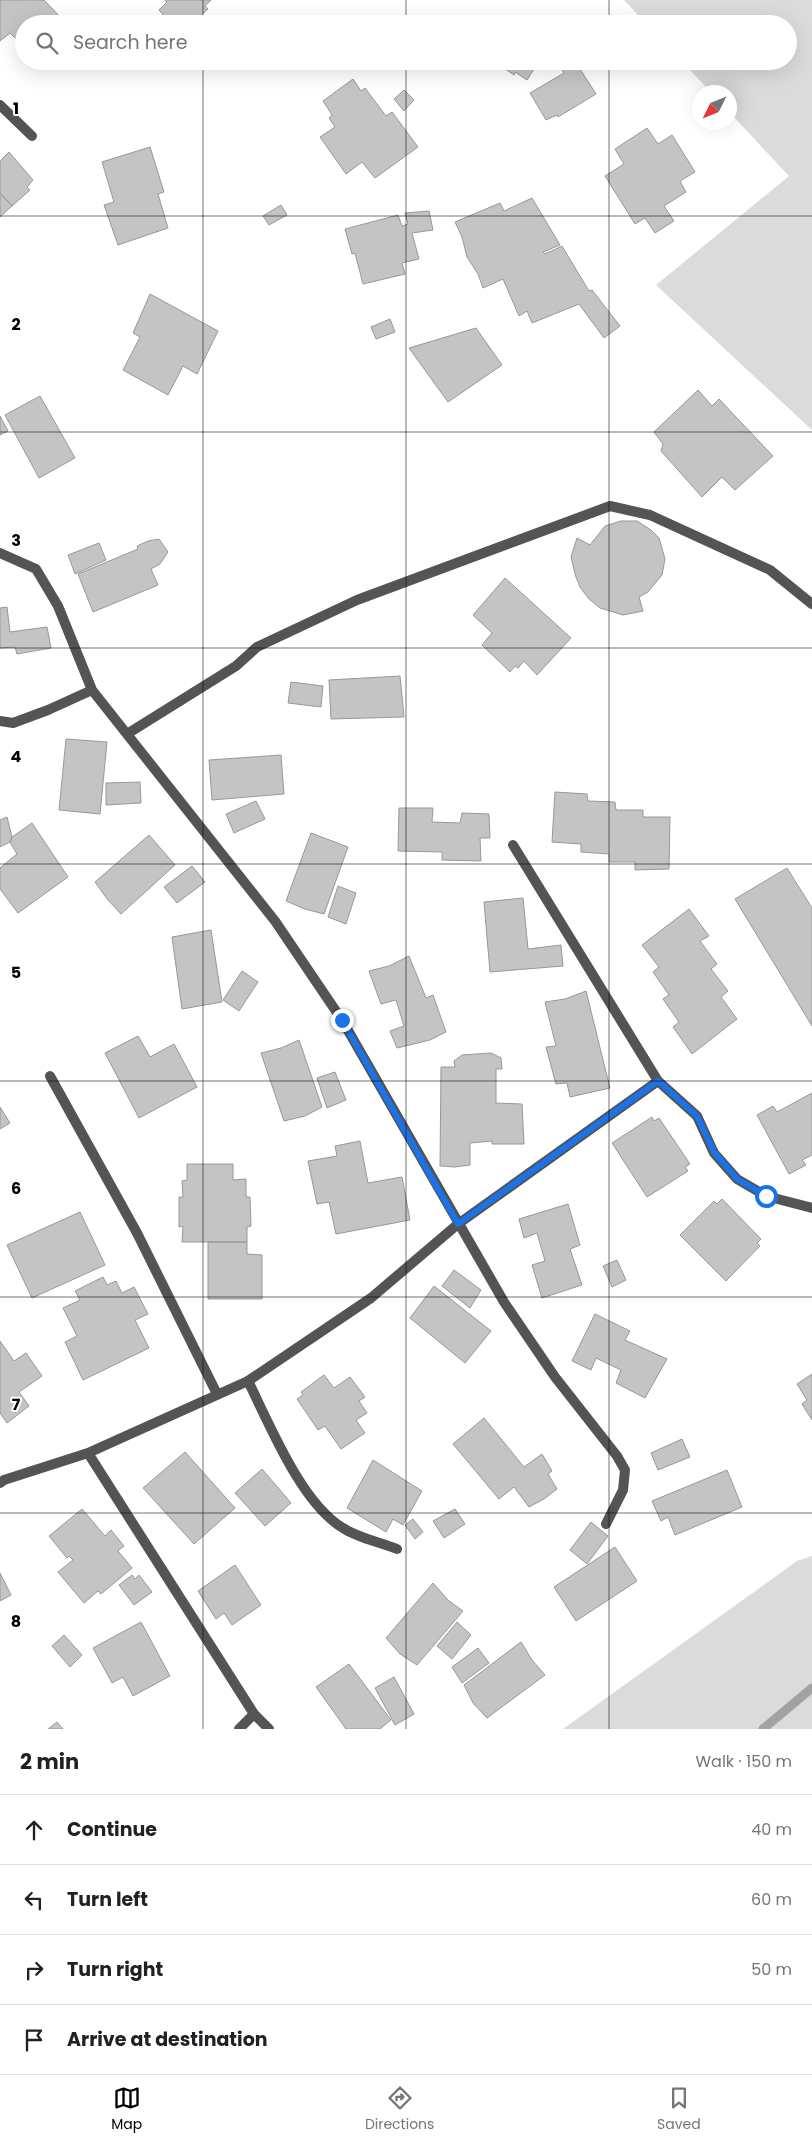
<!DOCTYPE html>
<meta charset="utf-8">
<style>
body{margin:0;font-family:Poppins,sans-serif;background:#f6f6f6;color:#202124}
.compass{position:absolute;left:692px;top:85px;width:45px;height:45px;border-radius:50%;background:#fff;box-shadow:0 5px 20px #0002;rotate:227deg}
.stop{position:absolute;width:15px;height:15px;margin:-11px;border:4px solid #1a73e8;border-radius:50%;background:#fff}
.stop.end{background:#1a73e8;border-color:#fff;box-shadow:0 1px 5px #0008}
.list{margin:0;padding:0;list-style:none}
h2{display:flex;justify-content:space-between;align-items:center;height:65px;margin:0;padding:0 20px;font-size:21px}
h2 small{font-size:16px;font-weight:400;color:#757577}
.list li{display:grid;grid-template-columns:32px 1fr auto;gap:15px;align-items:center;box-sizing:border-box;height:70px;padding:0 20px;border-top:1px solid #e0e0e0}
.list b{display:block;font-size:19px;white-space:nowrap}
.list em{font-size:16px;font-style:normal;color:#757577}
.icon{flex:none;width:28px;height:28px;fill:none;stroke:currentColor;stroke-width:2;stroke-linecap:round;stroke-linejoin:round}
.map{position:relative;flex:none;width:812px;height:1729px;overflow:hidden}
.search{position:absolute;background:#fff;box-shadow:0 5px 20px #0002;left:15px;right:15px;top:15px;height:55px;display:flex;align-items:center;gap:12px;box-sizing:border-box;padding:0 18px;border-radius:28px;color:#757577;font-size:19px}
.sheet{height:345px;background:#fff}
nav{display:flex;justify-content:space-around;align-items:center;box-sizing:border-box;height:70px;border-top:1px solid #e0e0e0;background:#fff;font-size:14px;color:#757577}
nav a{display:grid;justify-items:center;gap:2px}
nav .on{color:#000}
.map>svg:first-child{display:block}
.green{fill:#dbdbdb}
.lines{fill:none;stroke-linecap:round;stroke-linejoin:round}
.stream{stroke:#a2a2a2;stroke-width:9}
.building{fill:#c4c4c4;stroke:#989898}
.lane{stroke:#545454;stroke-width:10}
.street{stroke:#545454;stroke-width:10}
.route{stroke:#1a73e8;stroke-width:6}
.grid{fill:none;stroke:#000;stroke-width:1;stroke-opacity:0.55}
.grid-label{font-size:16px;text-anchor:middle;font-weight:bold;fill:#000;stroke:#fff;stroke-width:4;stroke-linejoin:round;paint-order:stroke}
</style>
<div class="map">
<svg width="812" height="1729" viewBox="0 0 812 1729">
<rect width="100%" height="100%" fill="#fff"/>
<path class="green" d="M624,0h188v430l-156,-145 133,-109 -59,-63v-21h-19l-30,-31h107v-37h-142z
M812,1556v173h-249l234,-168z"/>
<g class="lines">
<path class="stream" d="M763,1729l49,-41"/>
</g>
<path class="building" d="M0,0h44l22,23 -42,1v18l-2,-2 -3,2 -9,-9 -10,8z
M165,0h46l-6,6 3,3 -17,15h-4l-4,-4 -4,4h-8l-12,-14 8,-8z
M497,61h50l-5,9 -6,-4 -9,14 -12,-8 -1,3 -18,-12z
M559,61l3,2 13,-2 21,33 -38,23 -1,-2 -11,5 -16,-27 34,-20 -7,-10z
M353,79l8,12 4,-3 21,28 6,-4 26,35 -43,31 -13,-16 -16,12 -26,-37 15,-10 -6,-9 3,-3 -9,-14z
M404,90l10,10 -10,11 -10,-12z
M647,128l11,16 14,-9 23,37 -15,9 6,11 -22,14 10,15 -19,12 -10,-15 -10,6 -30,-48 19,-12 -9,-15z
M150,147l14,45 -6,2 10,34 -50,17 -14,-40 10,-3 -12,-40z
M9,152l24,28 -6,7 3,3 -18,16 -12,-13v-32z
M0,193l12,13 -12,11z
M532,198l28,47 -17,7 2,2 17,-8 27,45 3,-1 28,36 -16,12 -25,-34 -47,19 -5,-12 -8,5 -16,-37 -20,9 -5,-14 -11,-17 -5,-20 -7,-15 45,-19 4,8z
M281,205l6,10 -18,10 -6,-9z
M429,211l4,19 -21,3 7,26 -17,4 3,11 -42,10 -8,-31 -3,1 -7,-25 53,-14 4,11 6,-2 -3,-11z
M150,294l68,37 -21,43 -14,-8 -15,29 -45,-25 17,-33 -7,-4z
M390,319l5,13 -19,7 -5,-12z
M476,328l26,37 -54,37 -39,-54z
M698,390l14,16 7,-7 54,57 -38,34 -13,-13 -20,20 -41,-46 2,-7 -9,-12z
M40,396l35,62 -36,20 -34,-63z
M0,416l8,15 -8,4z
M621,521h16l14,9 8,8 6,21 -3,16 -14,17 -9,5 4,14 -20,4 -23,-7 -12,-10 -8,-11 -4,-10 -5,-20 6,-19 13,7 15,-19z
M159,539l9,13 -8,12 -9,5 7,16 -65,27 -15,-38 60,-25 -1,-3 11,-5z
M99,543l7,17 -31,14 -7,-19z
M505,578l66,60 -34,37 -13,-14 -6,7 -3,-2 -5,6 -28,-27 10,-12 -19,-18z
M7,607l3,25 37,-5 4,21 -34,6 -2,-7 -15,1v-40z
M400,676l4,41 -73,2 -2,-39z
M291,682l32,4 -2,21 -33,-4z
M66,739l41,3 -7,72 -41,-4z
M281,755l3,39 -72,6 -3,-40z
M140,782l1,21 -35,2v-22z
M555,792l32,2 1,7 27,1 1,8h27v7h27l-1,52 -34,1v-8h-26v-8l-28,-2v-8l-29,-2z
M256,801l9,18 -31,14 -8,-19z
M399,808h34l-1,14 28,1 2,-10 27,1 1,24h-10l1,23 -39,-1v-8l-44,-1z
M7,817l5,20 -2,5 -10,5v-27z
M32,823l36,54 -50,36 -18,-24v-21l17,-14 -7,-12 2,-5z
M311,833l37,14 -24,67 -19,-5 -19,-8z
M149,835l26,30 -54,49 -13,-14 -13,-18z
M192,866l13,16 -28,21 -13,-16z
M787,868l25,40v118l-77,-127z
M338,886l18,7 -10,31 -18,-7z
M523,898l5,51 33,-4 2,21 -73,6 -6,-70z
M689,909l20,27 -9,5 17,23 -6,5 17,22 -7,6 16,22 -45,35 -19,-27 6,-5 -16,-23 6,-4 -16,-23 6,-5 -17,-22z
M211,930l11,72 -40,7 -10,-72z
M409,956l17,42 7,-3 13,37 -16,8 -33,8 -7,-17 14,-5 -8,-26 -15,4 -12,-33 20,-5z
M242,971l16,11 -19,29 -16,-11z
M586,991l24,97 -40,9 -3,-14 -11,1 -10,-37 10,-1 -11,-44 20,-3z
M138,1036l12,21 24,-13 23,43 -58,31 -34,-65z
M299,1040l23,67 -17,9 -21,5 -23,-68 20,-5z
M491,1053l10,5 1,11h-6v34l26,1 2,40h-32v-3l-22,2v22l-15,2 -15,-1 1,-99h14l-1,-6 8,-6z
M335,1072l11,28 -19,8 -10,-30z
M812,1093v62l-10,5 4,5 -17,9 -32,-59 16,-9 4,6z
M0,1107l10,16 -10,6z
M652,1117l2,4 5,-3 31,46 -5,3 3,4 -41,26 -35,-54z
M360,1141l8,42 34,-6 8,43 -74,14 -7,-32 -12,2 -9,-43 29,-5 -2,-10z
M187,1164h46v16l13,-1v18h4l1,29 -4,1v15h-65l1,-16 -4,1v-30h4l-1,-16 5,-1z
M722,1199l39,40 -4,4 3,3 -34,35 -46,-46 34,-34 3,3z
M568,1204l12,41 -10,4 12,36 -40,13 -10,-33 13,-4 -8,-28 -13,5 -5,-19z
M80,1212l25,53 -73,33 -25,-53z
M208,1242h39v12l15,1v44h-54z
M617,1260l9,20 -14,7 -9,-21z
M454,1270l27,20 -11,18 -28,-22z
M103,1277l4,8 9,-4 6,12 12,-6 14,27 -13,6 14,28 -66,32 -18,-38 12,-6 -14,-28 17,-8 -5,-9z
M434,1286l57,45 -26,32 -55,-45z
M595,1314l35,17 -5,9 42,19 -22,39 -29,-15 5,-13 -25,-12 -5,12 -19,-9z
M0,1341l14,20 12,-8 16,23 -23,16 10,14 -22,17 -7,-10z
M812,1374v46l-10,-16 5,-4 -10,-16z
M324,1375l10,13 16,-11 15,20 -6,4 8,12 -11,7 9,13 -24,16 -16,-23 -7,4 -21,-31 6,-4 -2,-3z
M484,1418l40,49 18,-13 10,17 -4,3 9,15 -13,10 -15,8 -15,-20 -15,12 -46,-55z
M682,1439l8,18 -32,13 -7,-17z
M185,1452l50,56 -41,36 -51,-56z
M373,1460l49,31 -19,34 -10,-6 -7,13 -39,-24z
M262,1469l29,34 -26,23 -30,-33z
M727,1470l15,37 -67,28 -7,-18 -7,4 -9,-20z
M82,1509l23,27 6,-6 13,16 -6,5 14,17 -31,26 -3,-3 -14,12 -26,-31 15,-12 -4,-4 -2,2 -18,-22z
M455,1509l10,15 -21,14 -11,-17z
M413,1519l10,13 -8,7 -10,-14z
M591,1522l17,14 -21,28 -17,-14z
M615,1547l22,34 -61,40 -22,-34z
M235,1565l26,40 -29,20 -8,-12 -8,6 -18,-28z
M0,1573l11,22 -11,6z
M132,1575l3,4 4,-4 13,17 -18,13 -15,-20z
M433,1583l15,17 15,11 -46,54 -17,-11 -14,-16z
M141,1622l29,54 -37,20 -10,-19 -11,6 -19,-35z
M457,1622l14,13 -19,24 -15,-13z
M64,1635l18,20 -12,12 -18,-21z
M521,1642l11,18 13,15 -58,43 -14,-15 -9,-18z
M478,1648l11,15 -27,20 -10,-16z
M349,1664l42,56 -11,9h-34l-30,-42z
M394,1677l20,37 -19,11 -20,-37z
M57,1722l6,7h-15z"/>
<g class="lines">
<path class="lane" d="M248,1381c22,44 53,122 95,147 15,10 37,14 54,21"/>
<path class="street" d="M0,105l32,31
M0,553l36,16 22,37 34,84 183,231 67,99 162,282 51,75 62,79 8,14 -2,20 -17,34
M0,721l13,2 35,-13 44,-20
M127,734l109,-68 21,-19 100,-47 253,-94 40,9 120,55 42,34
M513,845l145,236 39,35 17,37 23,26 29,17 46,12
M50,1076l87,157 80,161
M88,1453l166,261 15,15
M0,1483l4,-3 84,-27 160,-72 123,-83 87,-74 200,-143
M239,1729l15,-15"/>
</g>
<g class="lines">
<path class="route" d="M342,1020l116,204 200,-143 39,35 17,36 23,27 29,17"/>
</g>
<path class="grid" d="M203,0v24M406,0v24M609,0v24M203,61v1668M406,61v1668M609,61v1668M0,216h812M0,432h812M0,648h812M0,864h812M0,1081h812M0,1297h812M0,1513h812"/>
<g class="grid-label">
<text x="16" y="114">1</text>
<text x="16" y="330">2</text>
<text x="16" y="546">3</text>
<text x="16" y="762">4</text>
<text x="16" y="978">5</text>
<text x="16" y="1194">6</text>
<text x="16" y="1410">7</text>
<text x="16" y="1627">8</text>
</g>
</svg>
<svg class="compass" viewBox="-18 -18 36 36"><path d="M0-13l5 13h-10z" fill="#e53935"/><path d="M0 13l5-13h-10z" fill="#757577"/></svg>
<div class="stop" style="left:766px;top:1196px"></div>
<div class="stop end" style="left:342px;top:1020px"></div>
<div class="search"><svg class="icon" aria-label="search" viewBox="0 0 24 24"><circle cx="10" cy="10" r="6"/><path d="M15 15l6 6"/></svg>Search here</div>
</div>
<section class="sheet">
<h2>2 min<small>Walk · 150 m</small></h2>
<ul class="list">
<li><svg class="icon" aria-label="ahead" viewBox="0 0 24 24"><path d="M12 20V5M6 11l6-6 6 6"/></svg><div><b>Continue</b></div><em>40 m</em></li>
<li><svg class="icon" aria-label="left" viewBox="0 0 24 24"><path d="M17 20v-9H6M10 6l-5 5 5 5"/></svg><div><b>Turn left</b></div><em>60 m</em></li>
<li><svg class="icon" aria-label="right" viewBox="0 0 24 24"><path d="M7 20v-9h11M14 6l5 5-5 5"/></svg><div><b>Turn right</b></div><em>50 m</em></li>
<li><svg class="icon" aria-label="arrive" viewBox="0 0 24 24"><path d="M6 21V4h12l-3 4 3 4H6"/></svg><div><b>Arrive at destination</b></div></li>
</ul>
</section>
<nav>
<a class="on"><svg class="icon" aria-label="map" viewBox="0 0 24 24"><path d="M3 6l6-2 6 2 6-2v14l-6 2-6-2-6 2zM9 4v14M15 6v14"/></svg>Map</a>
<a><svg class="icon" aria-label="directions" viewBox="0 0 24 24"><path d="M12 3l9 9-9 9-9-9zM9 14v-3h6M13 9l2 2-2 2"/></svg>Directions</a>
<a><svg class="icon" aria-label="saved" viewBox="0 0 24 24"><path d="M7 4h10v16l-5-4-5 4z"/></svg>Saved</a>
</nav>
